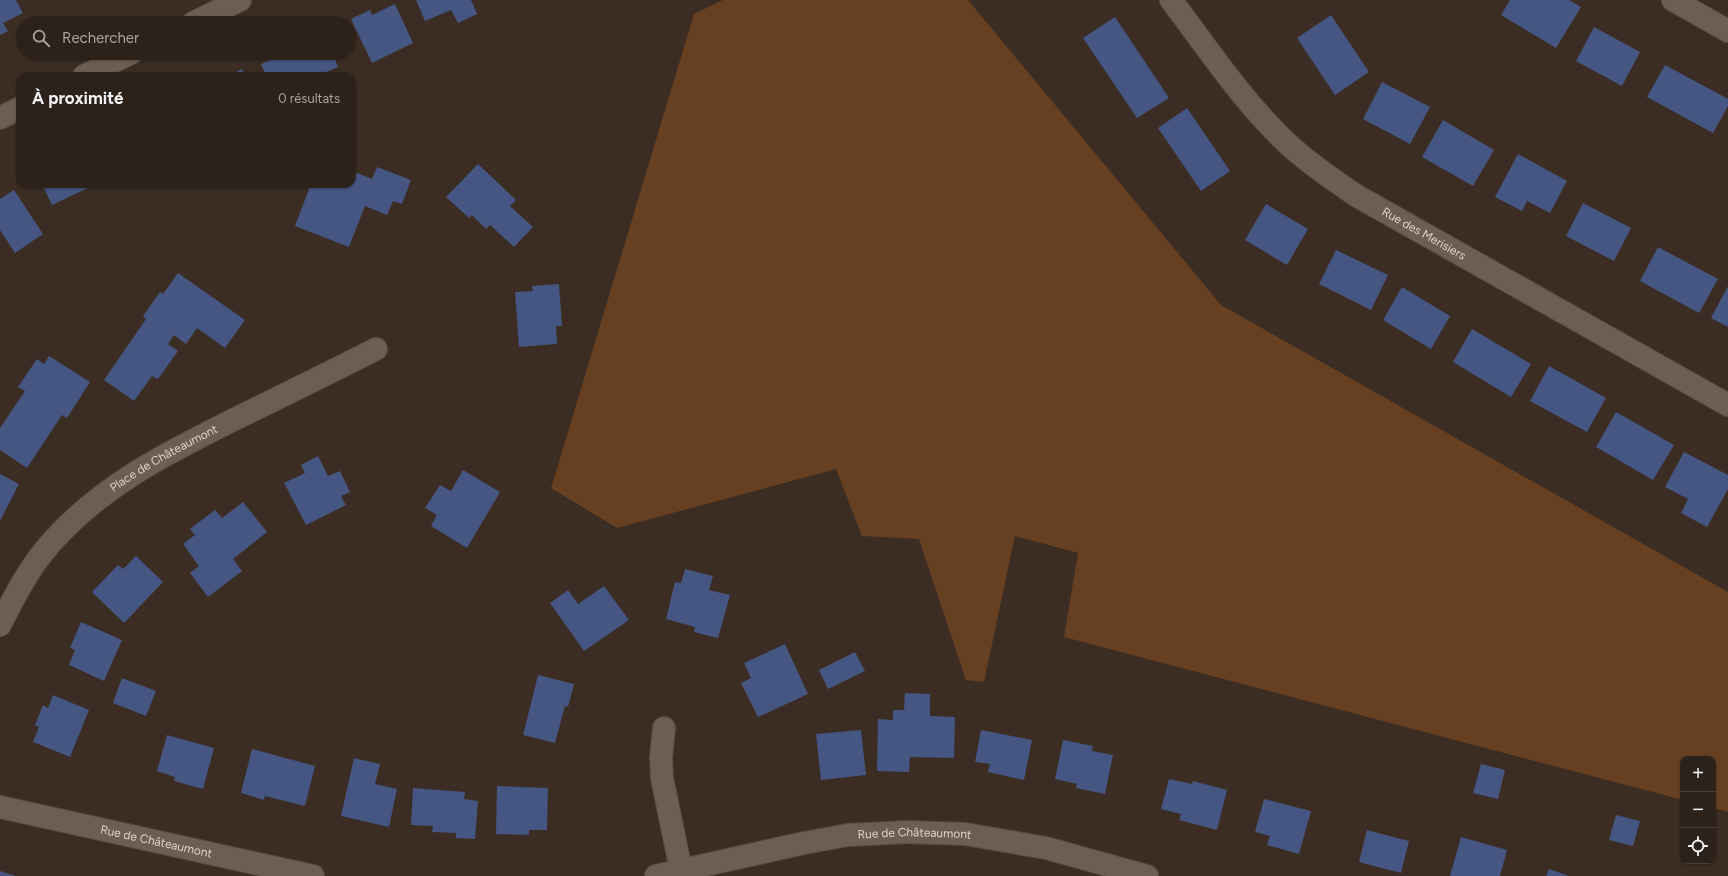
<!DOCTYPE html>
<html lang="fr">
<meta charset="utf-8">
<style>
body{margin:0;font-family:Figtree,sans-serif;background:#382f27;color:#f1f3f6}
.controls{position:absolute;right:12px;bottom:12px;display:grid;overflow:hidden;border-radius:8px;box-shadow:0 1px 3px #0004}
.controls button{width:36px;height:36px;display:grid;place-items:center;padding:0;border:0;border-bottom:1px solid #483f39;background:#2c221a;color:#f1f3f6;font:20px sans-serif}
.list{margin:0;padding:0;list-style:none}
h2{display:flex;justify-content:space-between;align-items:center;height:52px;margin:0;padding:0 16px;font-size:17px}
h2 small{font-size:13px;font-weight:400;color:#a6a4a2}
.icon{flex:none;width:22px;height:22px;fill:none;stroke:currentColor;stroke-width:2;stroke-linecap:round;stroke-linejoin:round}
.map{position:relative;flex:none;width:1728px;height:876px;overflow:hidden}
.search{position:absolute;background:#2c221a;box-shadow:0 1px 3px #0004;left:16px;top:16px;width:340px;height:44px;display:flex;align-items:center;gap:10px;box-sizing:border-box;padding:0 14px;border-radius:22px;color:#a6a4a2;font-size:15px}
.panel{position:absolute;background:#2c221a;box-shadow:0 1px 3px #0004;left:16px;top:72px;width:340px;height:116px;border-radius:12px}
.map>svg:first-child{display:block}
.green{fill:#664021}
.building{fill:#455682}
.lines{fill:none;stroke-linecap:round;stroke-linejoin:round}
.minor-casing{stroke:#564b42;stroke-width:24}
.minor{stroke:#6d5e53;stroke-width:22}
.labels{text-anchor:middle;dominant-baseline:central;stroke-width:3;stroke-linejoin:round;paint-order:stroke}
.street-label{font-size:12px;fill:#dcd3cc;stroke:#1d1713}
</style>
<div class="map">
<svg width="1728" height="876" viewBox="0 0 1728 876">
<rect width="100%" height="100%" fill="#3b2d23"/>
<path class="green" d="M723,0h245l253,305 507,287v220l-15,-4v-49h-30v41l-619,-163 14,-84 -63,-17 -31,146 -18,-2 -47,-141 -57,-3 -26,-67 -219,59 -66,-40 143,-474z"/>
<path class="building" d="M0,0h16l7,13 -20,10 5,8 -8,4z
M416,0h55l6,14 -19,9 -7,-13 -26,11z
M1510,0h59l12,7 -25,41 -55,-33z
M395,4l18,39 -41,20 -21,-44 19,-9 2,5z
M1331,15l38,57 -34,23 -38,-57z
M1115,17l54,81 -32,20 -54,-80z
M1594,27l46,25 -18,34 -46,-25z
M287,53h45l6,14 -14,6 1,3h-59l-5,-12z
M1665,65l63,34v7l-15,27 -66,-36z
M242,69l3,7h-16z
M1382,82l48,25 -20,37 -47,-25z
M1187,108l43,63 -29,20 -43,-63z
M1443,120l51,30 -21,36 -51,-29z
M1518,154l49,27 -17,32 -23,-12 -5,10 -27,-14z
M478,164l38,36 -6,6 23,21 -19,20 -24,-22 -4,4 -14,-14 -3,3 -23,-21z
M377,167l34,13 -9,24 -9,-3 -6,14 -22,-9 -16,41 -54,-21 16,-42h21l4,2 1,-2h15v-13l20,8z
M42,184h54l-44,21z
M14,190l29,44 -28,19 -15,-23v-31z
M1583,203l48,25 -17,33 -48,-25z
M1266,204l42,25 -21,36 -42,-25z
M1658,247l60,32 -19,34 -59,-32z
M1336,250l52,25 -17,35 -52,-26z
M178,273l67,47 -20,28 -28,-20 -11,16 -12,-9 -6,9 10,7 -20,28 -6,-3 -18,25 -30,-21 42,-61 -3,-3 17,-24 3,2z
M559,284l3,42h-6l1,18 -38,3 -4,-55 18,-1 -1,-5z
M1728,286v41l-17,-9z
M1402,287l48,29 -19,33 -48,-29z
M1472,329l59,35 -20,33 -58,-35z
M49,356l41,26 -23,36 -5,-3 -35,53 -27,-18v-22l25,-37 -7,-4 19,-28 7,5z
M1549,366l57,32 -19,34 -57,-31z
M1616,412l58,33 -21,35 -57,-33z
M1684,452l44,23v14l-21,38 -26,-14 7,-14 -23,-12z
M318,456l10,20 12,-5 10,21 -9,4 5,9 -40,20 -22,-42 21,-10 -4,-8z
M463,470l37,22 -33,56 -36,-22 6,-11 -12,-7 15,-23 11,6z
M0,474l19,10 -19,37z
M243,502l24,30 -34,27 9,12 -34,26 -18,-24 9,-7 -16,-22 12,-9 -5,-6 25,-19 7,8z
M136,556l27,26 -39,41 -32,-31 26,-27 5,4z
M685,569l28,7 -4,14 21,5 -12,43 -24,-6 1,-5 -29,-8 9,-37 6,1z
M604,586l25,34 -45,31 -34,-48 18,-13 10,14z
M81,622l41,18 -18,41 -35,-16 6,-15 -5,-2z
M785,644l23,50 -50,23 -17,-34 10,-5 -7,-15z
M855,652l10,19 -37,18 -9,-19z
M538,675l36,9 -6,23 -3,-1 -10,37 -32,-8z
M122,678l34,13 -10,25 -33,-13z
M905,693l25,1v22l25,1 -1,41 -44,-1 -1,15 -32,-1 1,-52 15,1v-10h11z
M53,695l36,15 -19,47 -37,-15 6,-15 -4,-2 8,-20 5,3z
M861,730l5,45 -45,5 -5,-46z
M981,730l51,10 -8,40 -36,-8 2,-8 -15,-2z
M167,735l47,13 -11,41 -29,-8 1,-4 -18,-6z
M1063,740l30,6 -1,5 21,4 -8,39 -29,-6 1,-4 -22,-5z
M252,749l63,17 -10,40 -40,-10 -1,4 -23,-7z
M354,758l26,6 -5,20 22,5 -8,38 -48,-11z
M1481,764l24,6 -7,29 -25,-6z
M1169,779l23,5 1,-3 34,9 -10,40 -38,-10 2,-6 -20,-5z
M497,786l51,2 -1,42h-18v5l-33,-1z
M413,788l52,4 -1,7 14,2 -3,38 -19,-1v-5l-24,-1 1,-6 -22,-1z
M1264,799l47,12 -12,43 -32,-9 3,-9 -15,-4z
M1616,815l24,6 -7,25 -24,-6z
M1367,830l42,11 -8,32 -42,-11z
M1461,837l46,13 -7,26h-50z
M1549,869l20,7h-23z
M0,871l16,5h-16z"/>
<g class="lines">
<g class="minor-casing">
<g id="minor">
<path id="s1" d="M1171,0c32,42 62,87 98,125 25,28 57,50 88,71l371,209"/>
<path d="M1673,0l55,31"/>
<path d="M193,23l47,-23"/>
<path d="M84,76l47,-23"/>
<path d="M0,118l20,-10"/>
<path id="s2" d="M0,625c14,-28 30,-59 51,-82 51,-58 116,-90 184,-124 47,-23 94,-46 141,-70"/>
<path d="M664,728l-3,30 1,20 19,92"/>
<path id="s3" d="M0,807l313,69"/>
<path id="s4" d="M656,876l148,-33 44,-8 60,-3 57,2 81,14 101,28"/>
</g>
</g>
<use href="#minor" class="minor"/>
</g>
<g class="labels">
<g class="street-label">
<text stroke="none"><textPath href="#s1" startOffset="349">Rue des Merisiers</textPath></text>
<text stroke="none"><textPath href="#s2" startOffset="239">Place de Châteaumont</textPath></text>
<text stroke="none"><textPath href="#s4" startOffset="263">Rue de Châteaumont</textPath></text>
<text stroke="none"><textPath href="#s3" startOffset="160">Rue de Châteaumont</textPath></text>
</g>
</g>
</svg>
<div class="controls">
<button>+</button>
<button>−</button>
<button><svg class="icon" aria-label="locate" viewBox="0 0 24 24"><circle cx="12" cy="12" r="6"/><path d="M12 2v4M12 18v4M2 12h4M18 12h4"/></svg></button>
</div>
<div class="search"><svg class="icon" aria-label="search" viewBox="0 0 24 24"><circle cx="10" cy="10" r="6"/><path d="M15 15l6 6"/></svg>Rechercher</div>
<section class="panel">
<h2>À proximité<small>0 résultats</small></h2>
<ul class="list">
</ul>
</section>
</div>
